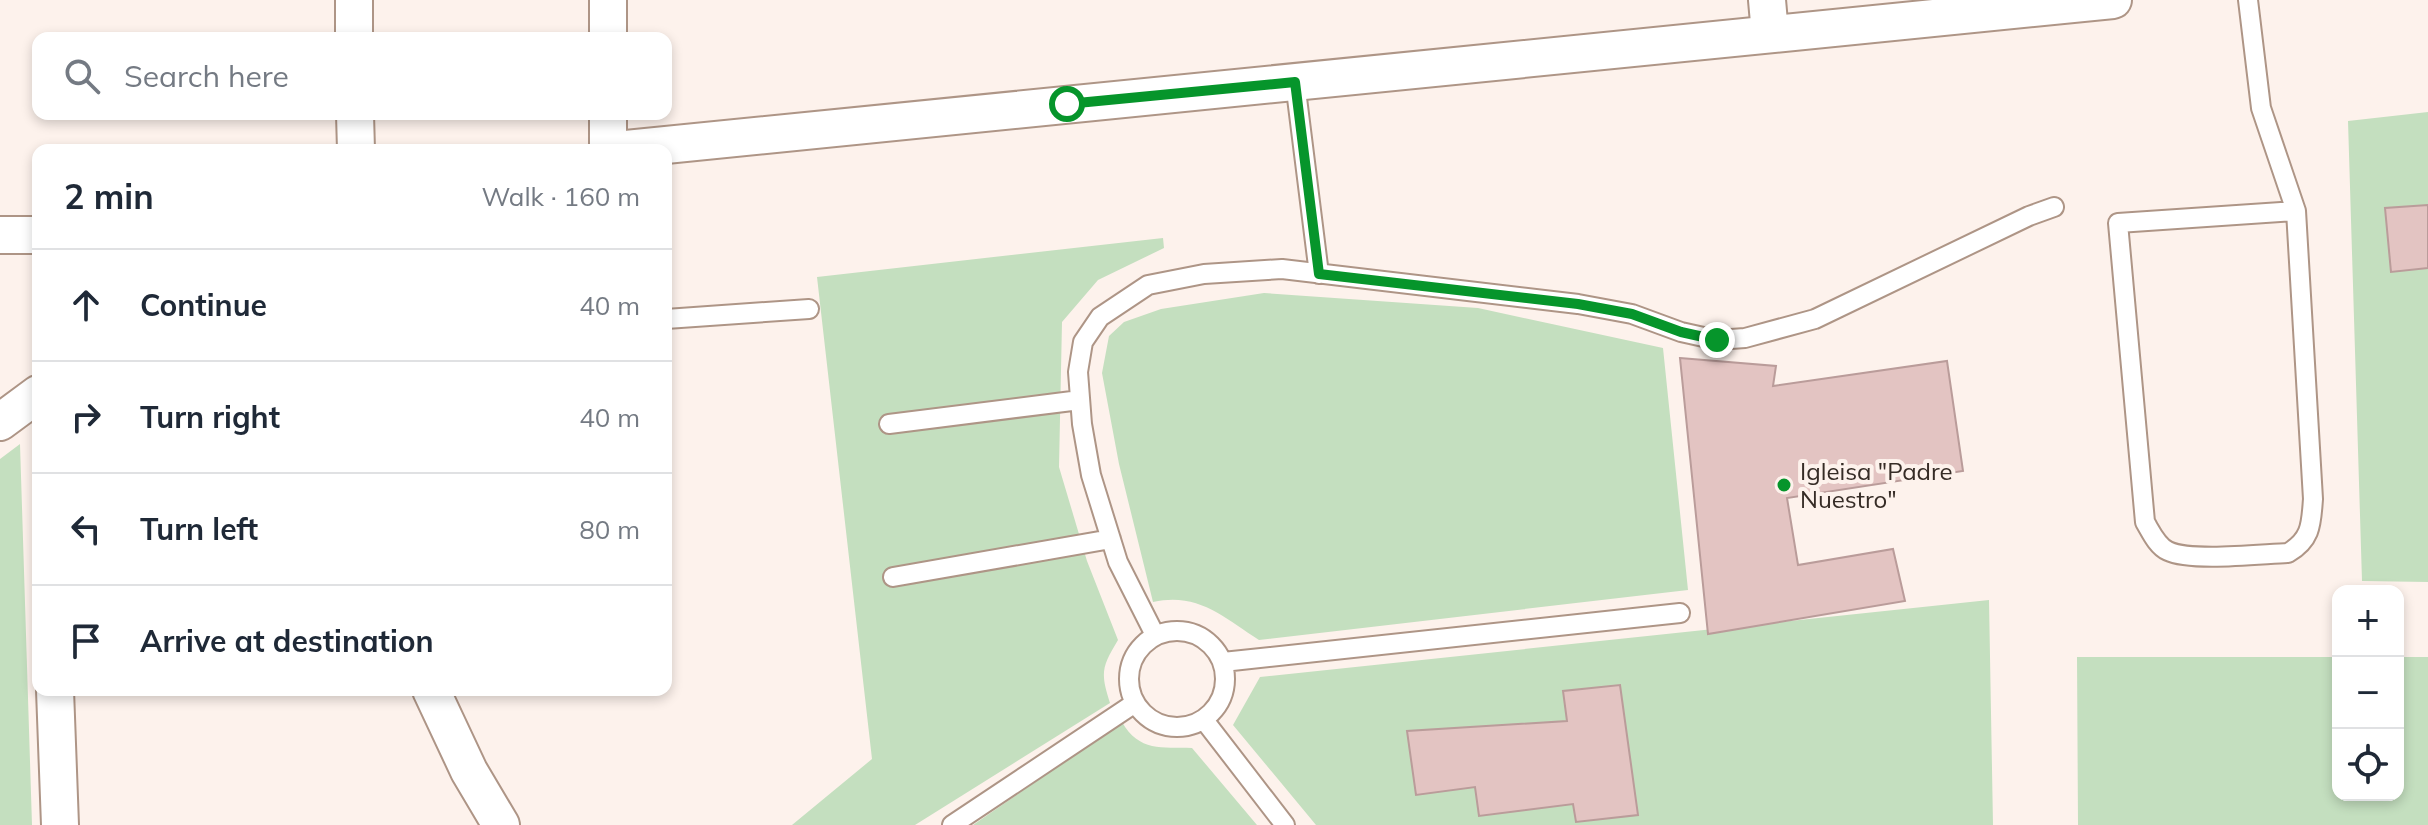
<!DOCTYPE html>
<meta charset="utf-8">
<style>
body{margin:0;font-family:Mulish,sans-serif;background:#f6f6f7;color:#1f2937}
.controls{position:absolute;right:24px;bottom:24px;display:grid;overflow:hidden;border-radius:16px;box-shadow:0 4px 12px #0003}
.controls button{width:72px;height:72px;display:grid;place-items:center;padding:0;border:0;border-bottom:2px solid #e0e1e3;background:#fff;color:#1f2937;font:40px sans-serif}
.stop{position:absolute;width:24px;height:24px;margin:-18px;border:6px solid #06952b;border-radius:50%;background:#fff}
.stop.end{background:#06952b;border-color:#fff;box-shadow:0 2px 8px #0008}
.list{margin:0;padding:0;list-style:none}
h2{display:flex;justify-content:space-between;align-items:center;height:104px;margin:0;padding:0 32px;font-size:34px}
h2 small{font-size:26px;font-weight:400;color:#747a83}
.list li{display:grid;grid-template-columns:52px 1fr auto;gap:24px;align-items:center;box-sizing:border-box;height:112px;padding:0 32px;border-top:2px solid #e0e1e3}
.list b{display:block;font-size:30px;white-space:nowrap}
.list em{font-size:26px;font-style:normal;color:#747a83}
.icon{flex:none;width:44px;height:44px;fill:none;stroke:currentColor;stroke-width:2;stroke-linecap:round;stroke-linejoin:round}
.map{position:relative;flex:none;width:2428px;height:825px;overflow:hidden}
.search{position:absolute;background:#fff;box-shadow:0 4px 12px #0003;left:32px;top:32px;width:640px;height:88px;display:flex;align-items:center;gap:20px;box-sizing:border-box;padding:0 28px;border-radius:16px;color:#747a83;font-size:30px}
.panel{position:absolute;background:#fff;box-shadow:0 4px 12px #0003;left:32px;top:144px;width:640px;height:552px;border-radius:16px}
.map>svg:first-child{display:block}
.green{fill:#c4dfbf}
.building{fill:#e3c4c2;stroke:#ba9c9a;stroke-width:2}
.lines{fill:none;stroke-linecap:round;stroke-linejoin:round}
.lane-casing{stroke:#ae9586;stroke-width:22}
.street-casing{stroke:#ae9586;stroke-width:40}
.lane{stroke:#fff;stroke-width:18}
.street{stroke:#fff;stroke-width:36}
.route{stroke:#06952b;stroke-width:10}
.poi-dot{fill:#06952b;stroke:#fdf2ec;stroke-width:3}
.labels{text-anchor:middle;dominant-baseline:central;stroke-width:8;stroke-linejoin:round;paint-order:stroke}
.poi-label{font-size:24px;fill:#362c26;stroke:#fdf2ec;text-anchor:start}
</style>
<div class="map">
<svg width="2428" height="825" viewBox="0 0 2428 825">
<rect width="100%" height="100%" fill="#fdf2ec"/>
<path class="green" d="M2428,112v470l-66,-1 -14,-460z
M1163,238l1,10 -66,32 -36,42 -3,145 28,94 31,79c-16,27 -18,32 -8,63l-195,122h-123l80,-66 -55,-482z
M1264,293l214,15 185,40 25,242 -429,50c-36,-23 -61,-48 -106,-38l-34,-138 -17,-91 7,-37 15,-14 37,-13z
M20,444l12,381h-32v-366z
M1989,600l4,225h-677l-83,-100 27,-48z
M2077,657h261v138h60v-138h30v168h-350z
M1122,722c17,30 40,25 70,26l65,77h-284z"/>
<path class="building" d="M2428,205v63l-37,4 -6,-64z
M1680,358l96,8 -3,20 174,-25 16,110 -176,27 11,67 95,-16 12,52 -197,33z
M1620,685l18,130 -62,7 -3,-18 -94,12 -4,-29 -59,8 -9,-64 160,-10 -4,-30z"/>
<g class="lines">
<g class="lane-casing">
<path id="lane" d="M2248,0l13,108 35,103 17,288c-2,24 -1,40 -25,54 -27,1 -97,9 -120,-2 -11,-5 -17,-19 -23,-29l-27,-299 178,-12
M1295,82l24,192
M666,319l143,-10
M889,424l191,-24
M893,577l218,-38
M1129 679a48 48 0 1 1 96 0a48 48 0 1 1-96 0Z
M1155,635l-37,-73 -27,-87 -9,-51 -4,-52 5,-30 17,-25 48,-32 56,-11 78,-5 296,35 54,10 49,18 36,8 28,-2 70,-19 214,-103 25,-9
M1223,662l457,-49
M1204,720l81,105
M952,825l183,-122"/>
</g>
<g class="street-casing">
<path id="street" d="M354,0v38
M608,0v38
M1767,0l3,34
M355,114l1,36
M608,114v36
M616,150l1497,-150
M0,235h38
M0,422l38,-28
M55,690l5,135
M431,690l38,81 32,54"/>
</g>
<use href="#lane" class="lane"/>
<use href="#street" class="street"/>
</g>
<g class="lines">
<path class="route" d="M1067,104l228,-22 24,192 259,30 54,10 49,18 36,8"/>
</g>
<circle class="poi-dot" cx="1784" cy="485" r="8"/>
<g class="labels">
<g class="poi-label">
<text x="1800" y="471">Igleisa "Padre<tspan x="1800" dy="28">Nuestro"</tspan></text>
</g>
</g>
</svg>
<div class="controls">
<button>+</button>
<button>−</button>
<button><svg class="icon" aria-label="locate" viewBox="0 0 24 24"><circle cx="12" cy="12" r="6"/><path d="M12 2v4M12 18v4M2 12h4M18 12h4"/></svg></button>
</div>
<div class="stop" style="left:1067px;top:104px"></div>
<div class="stop end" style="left:1717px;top:340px"></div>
<div class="search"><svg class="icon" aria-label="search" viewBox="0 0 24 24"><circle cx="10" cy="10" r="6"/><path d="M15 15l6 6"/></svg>Search here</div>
<section class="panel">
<h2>2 min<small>Walk · 160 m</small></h2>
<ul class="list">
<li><svg class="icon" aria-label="ahead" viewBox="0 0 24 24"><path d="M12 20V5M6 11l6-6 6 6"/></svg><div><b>Continue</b></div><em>40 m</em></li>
<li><svg class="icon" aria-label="right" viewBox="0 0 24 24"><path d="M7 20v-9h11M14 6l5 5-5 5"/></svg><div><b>Turn right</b></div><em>40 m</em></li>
<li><svg class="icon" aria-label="left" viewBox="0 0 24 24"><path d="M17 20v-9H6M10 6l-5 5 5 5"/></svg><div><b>Turn left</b></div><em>80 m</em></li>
<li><svg class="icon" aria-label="arrive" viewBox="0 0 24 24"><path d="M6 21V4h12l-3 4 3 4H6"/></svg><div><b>Arrive at destination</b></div></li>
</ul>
</section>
</div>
